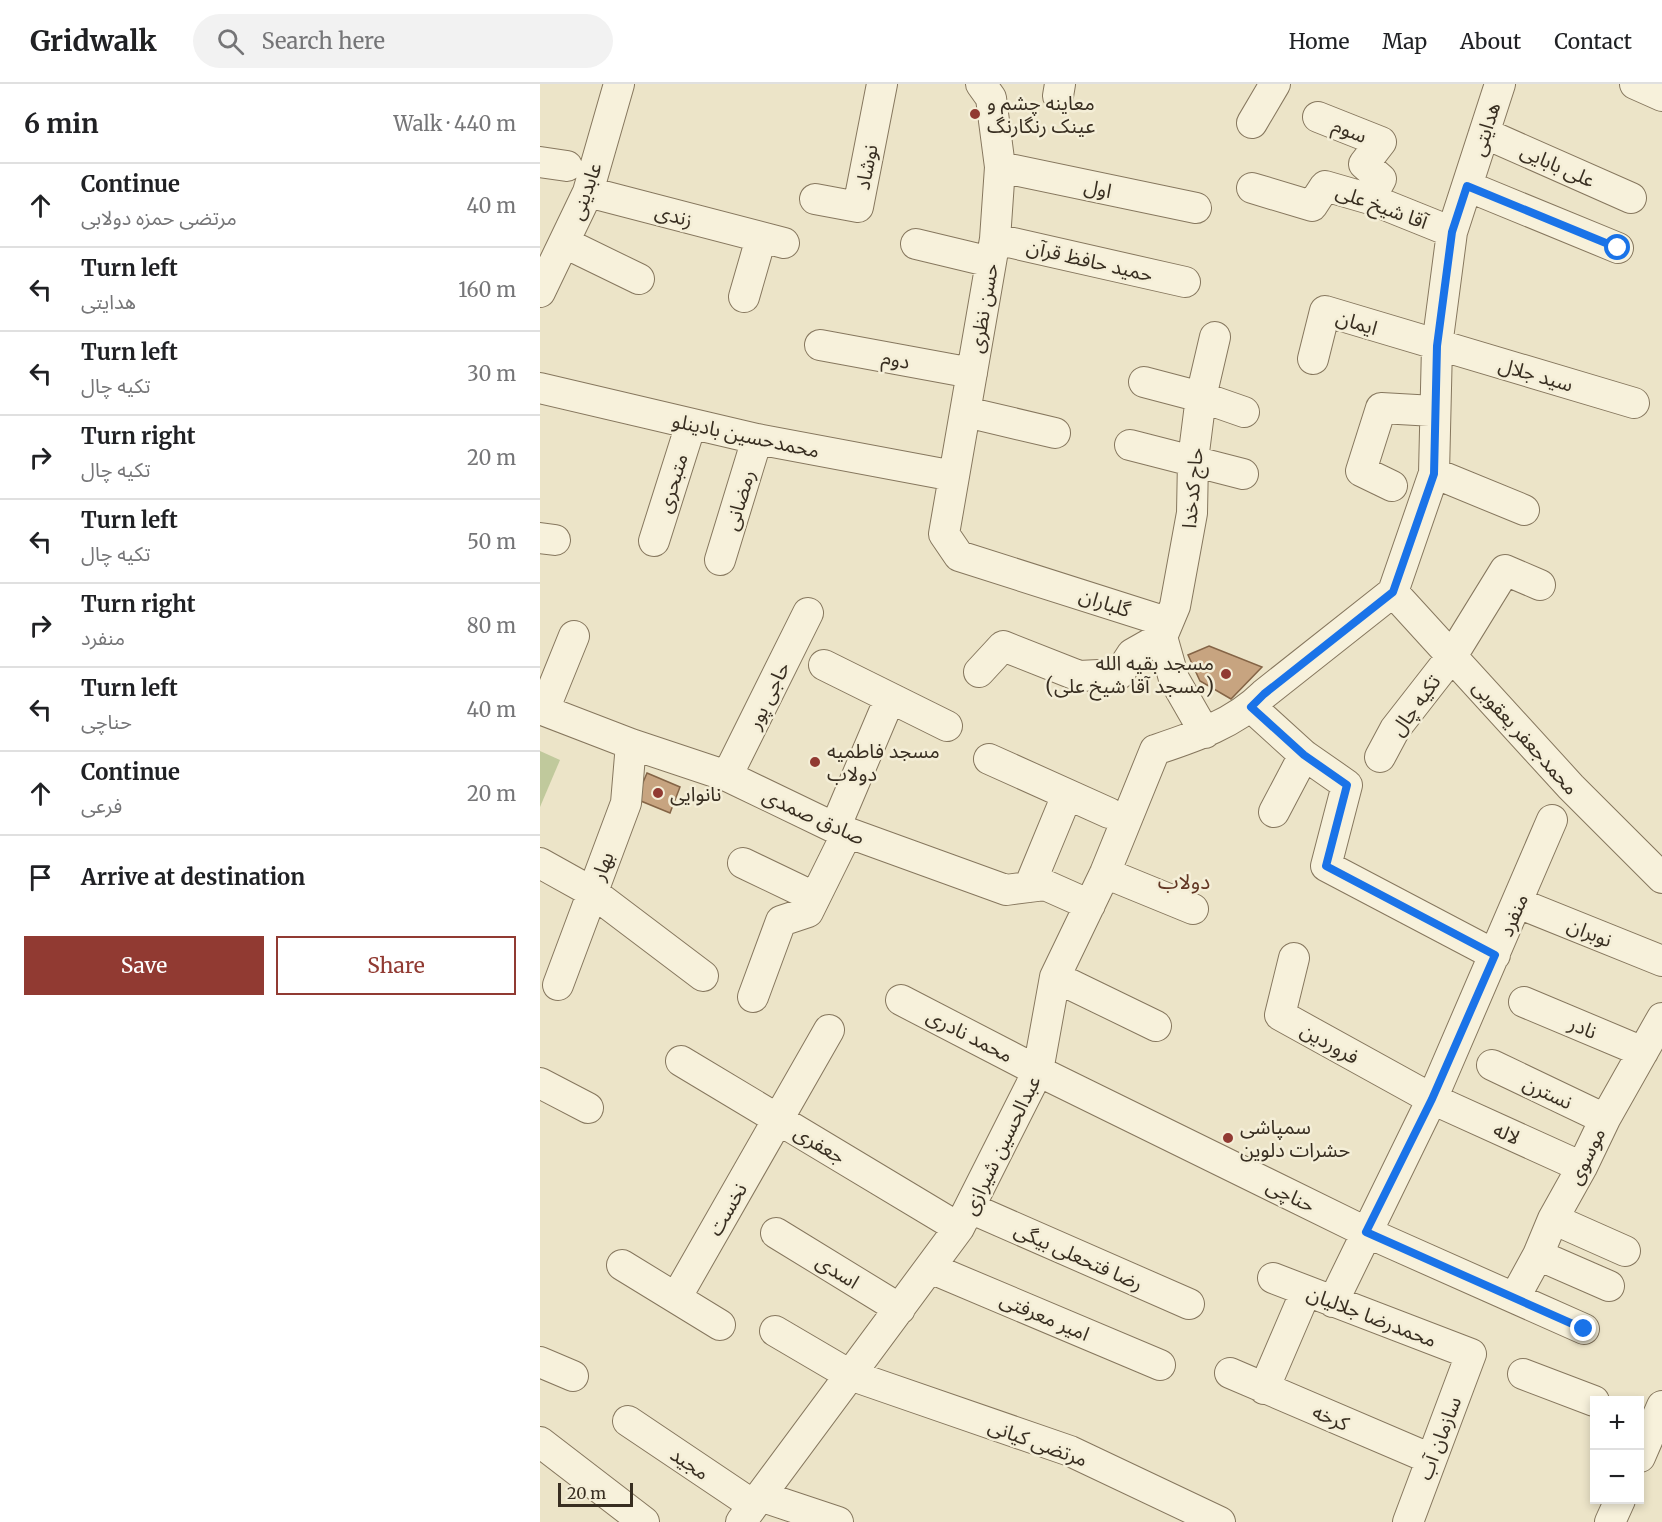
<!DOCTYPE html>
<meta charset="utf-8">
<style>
body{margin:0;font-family:Merriweather,"Noto Sans Arabic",serif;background:#f2f2f2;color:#202124}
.controls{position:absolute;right:18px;bottom:18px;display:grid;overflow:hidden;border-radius:0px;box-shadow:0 3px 9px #0003}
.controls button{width:54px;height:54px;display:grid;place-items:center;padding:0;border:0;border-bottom:2px solid #e0e0e0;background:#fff;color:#202124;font:30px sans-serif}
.scale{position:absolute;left:18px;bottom:15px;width:75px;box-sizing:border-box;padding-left:6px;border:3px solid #382e21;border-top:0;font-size:16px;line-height:21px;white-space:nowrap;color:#382e21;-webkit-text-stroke:4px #f4eed7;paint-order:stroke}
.stop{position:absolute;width:18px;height:18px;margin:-14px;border:4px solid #1a73e8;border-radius:50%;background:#fff}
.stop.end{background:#1a73e8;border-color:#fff;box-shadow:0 2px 6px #0008}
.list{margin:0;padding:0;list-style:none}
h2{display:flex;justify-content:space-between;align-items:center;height:78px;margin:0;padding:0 24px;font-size:26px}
h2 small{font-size:20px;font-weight:400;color:#757577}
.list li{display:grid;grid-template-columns:39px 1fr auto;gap:18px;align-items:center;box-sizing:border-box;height:84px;padding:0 24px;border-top:2px solid #e0e0e0}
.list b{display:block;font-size:22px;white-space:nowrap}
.list p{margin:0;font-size:20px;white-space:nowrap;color:#757577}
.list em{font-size:20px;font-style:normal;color:#757577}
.actions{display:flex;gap:12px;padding:18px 24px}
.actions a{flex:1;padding:14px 0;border:2px solid #913a32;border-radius:0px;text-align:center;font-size:21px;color:#913a32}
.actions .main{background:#913a32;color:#fff}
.icon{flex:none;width:33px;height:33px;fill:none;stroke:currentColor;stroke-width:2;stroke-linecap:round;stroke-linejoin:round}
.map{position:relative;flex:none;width:1122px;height:1438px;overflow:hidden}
header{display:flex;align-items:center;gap:36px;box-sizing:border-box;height:84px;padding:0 30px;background:#fff;border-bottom:2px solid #e0e0e0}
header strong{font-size:28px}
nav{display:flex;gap:33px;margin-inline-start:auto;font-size:21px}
.search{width:420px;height:54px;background:#f2f2f2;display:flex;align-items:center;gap:15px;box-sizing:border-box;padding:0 21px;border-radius:33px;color:#757577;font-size:22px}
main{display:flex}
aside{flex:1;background:#fff}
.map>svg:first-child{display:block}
.green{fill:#c0c99c}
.building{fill:#c7a480;stroke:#846446;stroke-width:1.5}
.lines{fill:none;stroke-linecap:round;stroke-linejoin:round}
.minor-casing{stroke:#86775e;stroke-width:32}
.minor{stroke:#f7f1db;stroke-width:30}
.route{stroke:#1a73e8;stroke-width:8}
.poi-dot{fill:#913a32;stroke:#f4eed7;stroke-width:2}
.labels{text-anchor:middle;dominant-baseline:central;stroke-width:5;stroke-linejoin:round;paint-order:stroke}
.poi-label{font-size:20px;fill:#382e21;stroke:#f4eed7;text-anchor:start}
.street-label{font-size:20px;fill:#382e21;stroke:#f4eed7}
.neighbourhood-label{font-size:21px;fill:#623623;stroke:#f4eed7}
</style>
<header>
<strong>Gridwalk</strong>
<div class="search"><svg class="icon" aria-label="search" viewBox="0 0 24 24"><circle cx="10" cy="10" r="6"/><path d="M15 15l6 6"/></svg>Search here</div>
<nav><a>Home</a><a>Map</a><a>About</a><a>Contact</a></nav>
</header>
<main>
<aside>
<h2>6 min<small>Walk · 440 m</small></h2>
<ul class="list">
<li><svg class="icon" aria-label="ahead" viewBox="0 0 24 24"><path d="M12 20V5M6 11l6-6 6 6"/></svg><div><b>Continue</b><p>مرتضی حمزه دولابی</p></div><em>40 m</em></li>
<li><svg class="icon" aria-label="left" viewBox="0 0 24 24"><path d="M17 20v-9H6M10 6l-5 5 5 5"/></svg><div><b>Turn left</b><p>هدایتی</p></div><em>160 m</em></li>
<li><svg class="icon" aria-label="left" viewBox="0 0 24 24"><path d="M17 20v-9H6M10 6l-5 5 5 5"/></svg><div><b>Turn left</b><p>تکیه چال</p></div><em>30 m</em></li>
<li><svg class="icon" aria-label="right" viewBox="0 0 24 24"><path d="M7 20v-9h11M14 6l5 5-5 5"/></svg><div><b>Turn right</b><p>تکیه چال</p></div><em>20 m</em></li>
<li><svg class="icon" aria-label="left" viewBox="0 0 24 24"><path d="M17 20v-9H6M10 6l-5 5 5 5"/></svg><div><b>Turn left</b><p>تکیه چال</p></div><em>50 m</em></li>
<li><svg class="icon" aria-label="right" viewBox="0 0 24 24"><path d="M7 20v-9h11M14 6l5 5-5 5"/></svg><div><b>Turn right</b><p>منفرد</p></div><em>80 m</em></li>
<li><svg class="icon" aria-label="left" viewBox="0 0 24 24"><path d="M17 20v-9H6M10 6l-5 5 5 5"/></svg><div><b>Turn left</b><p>حناچی</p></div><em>40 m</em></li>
<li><svg class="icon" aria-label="ahead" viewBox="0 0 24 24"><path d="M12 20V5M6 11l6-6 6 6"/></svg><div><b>Continue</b><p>فرعی</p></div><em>20 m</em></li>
<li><svg class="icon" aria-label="arrive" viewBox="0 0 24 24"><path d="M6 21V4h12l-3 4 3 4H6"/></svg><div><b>Arrive at destination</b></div></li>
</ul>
<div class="actions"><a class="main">Save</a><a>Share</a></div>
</aside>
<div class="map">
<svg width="1122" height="1438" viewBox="0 0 1122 1438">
<rect width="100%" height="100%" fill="#ece4c8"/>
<path class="green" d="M0,667l20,9 -20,47z"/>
<path class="building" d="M669,562l53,21 -31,32 -31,-18 -12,-26z
M107,689l33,14 -10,26 -34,-14z"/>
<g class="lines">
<g class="minor-casing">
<path id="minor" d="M441,0l10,14 9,69 -5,72 -51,295 15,22 198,63 17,60 31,54
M1095,0l27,12
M518,12l2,-12
M778,33l63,25 -17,22 17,15 -11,20
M712,39l23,-39
M944,49l147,65
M0,78l27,4
M460,83l196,41
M927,102l151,62
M712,104l60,18 13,-20 45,13 82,33
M48,108l196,51
M275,115l43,8 24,-123
M455,155l190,43
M25,159l74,36
M376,160l75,18
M0,208l48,-100 31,-108
M204,213l17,-59
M280,261l152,28
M773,275l12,-48 309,92
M604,298l57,15 43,15
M0,304l217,51 197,37
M426,328l89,21
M590,361l113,29
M894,389l90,37
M852,402l-31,-15 20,-63 53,3
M0,454l15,2
M114,457l37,-117
M180,476l37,-121
M853,508l178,195 91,91
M284,581l123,61
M439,588l24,-26 76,30 40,-2 13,-20 30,-17 13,-31 17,-93 1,-53 8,-63 14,-60
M711,623l53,48 43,30 -21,81 169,89
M0,625l91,35 96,32 108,52 171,62 39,-5 45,20
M4,626l30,-74
M840,673l15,-28 57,-73 53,-86 35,15
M449,675l120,54
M187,692l81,-163
M734,728l30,-57
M295,744l55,-130
M0,779l52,29 111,84
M203,779l71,34
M565,789l88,36
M489,803l38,-92
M978,819l144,58
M754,874l-14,57 152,84 150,68
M515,893l101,49
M18,901l68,-182 5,-59
M213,913l28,-76 27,-9 39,-79
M361,916l137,71 328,161 218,97
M984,918l119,50
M141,977l278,167
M952,981l113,54
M0,999l48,25
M430,1124l219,96
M1013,1135l72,32
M236,1149l124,76
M998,1171l71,31
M82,1181l98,60
M390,1184l230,97
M733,1194l198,76 -63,168
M975,1213l23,-42 15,-36 29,-52 23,-48 57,-101
M136,1214l153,-268
M793,1218l99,-203 120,-279
M235,1247l75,44 220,76 150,71
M0,1278l33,14
M690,1289l201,86
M983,1290l71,27
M724,1305l42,-98
M88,1337l125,84
M0,1358l104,80
M1100,1373l22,-51
M220,1412l78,26
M201,1438l218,-294 79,-157 17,-94 50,-104 50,-123c39,-13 79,-26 109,-56l129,-102 41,-119 3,-127 15,-114 48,-148
M1070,1438l10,-22"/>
</g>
<use href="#minor" class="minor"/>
</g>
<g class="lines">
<path class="route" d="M1044,1245l-218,-97 66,-133 63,-144 -169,-89 21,-81 -43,-30 -53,-48 13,-13 129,-102 41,-118 3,-128 15,-114 15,-46 151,62"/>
</g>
<g class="poi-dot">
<circle cx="435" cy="30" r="6"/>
<circle cx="686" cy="590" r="6"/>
<circle cx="275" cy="678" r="6"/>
<circle cx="118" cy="709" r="6"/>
<circle cx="688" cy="1054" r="6"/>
</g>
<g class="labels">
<g class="poi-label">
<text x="447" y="18">معاینه چشم و<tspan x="447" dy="23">عینک رنگارنگ</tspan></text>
<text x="674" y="578" text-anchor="end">مسجد بقیه الله<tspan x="674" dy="23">(مسجد آقا شیخ علی)</tspan></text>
<text x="287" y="666">مسجد فاطمیه<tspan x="287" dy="23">دولاب</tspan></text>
<text x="130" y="709">نانوایی</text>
<text x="700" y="1042">سمپاشی<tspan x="700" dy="23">حشرات دلوین</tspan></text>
</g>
<g class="street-label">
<text transform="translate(945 45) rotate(-72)">هدایتی</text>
<text transform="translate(810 46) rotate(22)">سوم</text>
<text transform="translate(1018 81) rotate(24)">علی بابایی</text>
<text transform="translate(326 83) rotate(-79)">نوشاد</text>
<text transform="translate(558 104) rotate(12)">اول</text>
<text transform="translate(45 107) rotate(-70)">عابدینی</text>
<text transform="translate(842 122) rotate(20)">آقا شیخ علی</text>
<text transform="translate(134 131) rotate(15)">زندی</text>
<text transform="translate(550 176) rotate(13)">حمید حافظ قرآن</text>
<text transform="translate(443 224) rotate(-80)">حسن نظری</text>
<text transform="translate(817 238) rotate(17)">ایمان</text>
<text transform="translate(356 275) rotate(11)">دوم</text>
<text transform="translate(996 290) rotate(16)">سید جلال</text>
<text transform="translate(206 351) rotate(12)">محمدحسین بادینلو</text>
<text transform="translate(132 399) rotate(-73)">متبحری</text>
<text transform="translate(652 404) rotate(-85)">حاج کدخدا</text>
<text transform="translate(199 416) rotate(-73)">رمضانی</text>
<text transform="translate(565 518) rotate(18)">گلباران</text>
<text transform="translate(228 611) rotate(-64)">حاجی پور</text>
<text transform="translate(875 621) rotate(-54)">تکیه چال</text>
<text transform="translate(986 653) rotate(48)">محمدجعفر یعقوبی</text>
<text transform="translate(274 732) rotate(24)">صادق صمدی</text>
<text transform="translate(62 782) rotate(-69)">بهار</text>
<text transform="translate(973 831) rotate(-67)">منفرد</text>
<text transform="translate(1050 848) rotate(22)">نوبران</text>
<text transform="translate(1043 943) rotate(23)">نادر</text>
<text transform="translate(430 951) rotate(27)">محمد نادری</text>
<text transform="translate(790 959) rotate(29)">فروردین</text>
<text transform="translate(1008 1008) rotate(25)">نسترن</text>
<text transform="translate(967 1049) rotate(24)">لاله</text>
<text transform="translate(280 1060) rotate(31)">جعفری</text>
<text transform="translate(461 1061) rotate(-64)">عبدالحسین شیرازی</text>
<text transform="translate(1046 1072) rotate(-64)">موسوی</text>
<text transform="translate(751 1111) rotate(26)">حناچی</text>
<text transform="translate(187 1125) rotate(-60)">نخست</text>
<text transform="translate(539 1172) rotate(24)">رضا فتحعلی بیگی</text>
<text transform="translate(298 1187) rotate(32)">اسدی</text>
<text transform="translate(505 1232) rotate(23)">امیر معرفتی</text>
<text transform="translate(832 1232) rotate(21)">محمدرضا جلالیان</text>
<text transform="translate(791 1333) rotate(23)">کرخه</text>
<text transform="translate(899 1354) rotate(-69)">سازمان آب</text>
<text transform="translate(498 1358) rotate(20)">مرتضی کیانی</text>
<text transform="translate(150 1379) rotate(34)">مجید</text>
</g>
<g class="neighbourhood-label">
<text x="644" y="797">دولاب</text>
</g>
</g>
</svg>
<div class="controls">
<button>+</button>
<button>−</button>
</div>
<div class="scale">20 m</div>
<div class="stop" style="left:1078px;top:164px"></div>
<div class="stop end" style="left:1044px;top:1245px"></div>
</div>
</main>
